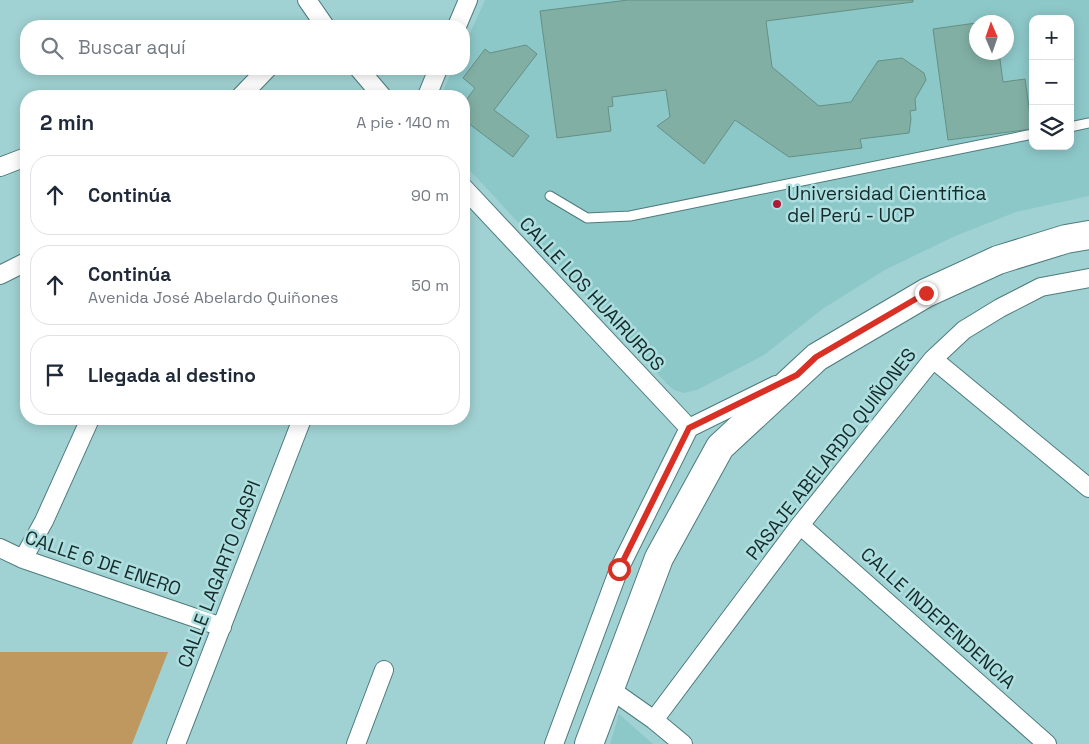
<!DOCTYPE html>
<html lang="es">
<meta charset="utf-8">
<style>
body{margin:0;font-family:"Space Grotesk",sans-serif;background:#f6f6f7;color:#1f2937}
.controls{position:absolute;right:15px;top:15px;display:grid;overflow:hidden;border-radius:10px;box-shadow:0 2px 12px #0003}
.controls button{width:45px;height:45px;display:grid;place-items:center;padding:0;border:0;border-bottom:1px solid #e0e1e3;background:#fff;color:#1f2937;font:25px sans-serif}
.compass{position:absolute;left:969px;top:15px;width:45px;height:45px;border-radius:50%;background:#fff;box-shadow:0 2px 12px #0003;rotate:358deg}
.stop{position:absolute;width:15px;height:15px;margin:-11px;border:4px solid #d93025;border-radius:50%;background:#fff}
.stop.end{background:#d93025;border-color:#fff;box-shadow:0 1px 5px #0008}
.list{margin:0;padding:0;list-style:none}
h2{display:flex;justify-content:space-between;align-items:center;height:65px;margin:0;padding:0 20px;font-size:21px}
h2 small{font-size:16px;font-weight:400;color:#747a83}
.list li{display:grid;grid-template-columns:32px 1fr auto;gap:15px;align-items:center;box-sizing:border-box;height:80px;margin:0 10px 10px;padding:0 10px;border:1px solid #e0e1e3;border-radius:20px}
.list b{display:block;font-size:19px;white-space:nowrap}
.list p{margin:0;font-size:16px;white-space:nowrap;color:#747a83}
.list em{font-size:16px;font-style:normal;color:#747a83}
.icon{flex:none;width:28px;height:28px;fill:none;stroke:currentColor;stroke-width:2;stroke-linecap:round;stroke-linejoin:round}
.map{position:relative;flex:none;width:1089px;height:744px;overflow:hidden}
.search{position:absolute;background:#fff;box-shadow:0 2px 12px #0003;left:20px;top:20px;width:450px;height:55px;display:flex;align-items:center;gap:12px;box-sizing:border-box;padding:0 18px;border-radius:20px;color:#747a83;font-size:19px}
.panel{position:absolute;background:#fff;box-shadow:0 2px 12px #0003;left:20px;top:90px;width:450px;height:335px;border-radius:20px}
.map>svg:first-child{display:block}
.built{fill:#8dc8c9;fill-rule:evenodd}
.park{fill:#be985e}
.building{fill:#82afa4;stroke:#649085}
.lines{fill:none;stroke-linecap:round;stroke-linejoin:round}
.service-casing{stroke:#4d7b7c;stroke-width:11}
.minor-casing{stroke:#4d7b7c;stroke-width:20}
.primary-casing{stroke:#4d7b7c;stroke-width:30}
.service{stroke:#fff;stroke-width:9}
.minor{stroke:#fff;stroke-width:18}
.primary{stroke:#fff;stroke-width:28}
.route{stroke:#d93025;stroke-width:6}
.poi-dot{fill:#ae1a37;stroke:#aedfe0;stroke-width:2}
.labels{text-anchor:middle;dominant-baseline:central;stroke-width:5;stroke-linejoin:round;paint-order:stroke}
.poi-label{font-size:19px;fill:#172a2a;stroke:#aedfe0;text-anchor:start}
.street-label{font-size:19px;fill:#172a2a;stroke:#aedfe0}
</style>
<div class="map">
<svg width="1089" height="744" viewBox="0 0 1089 744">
<rect width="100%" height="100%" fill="#a1d2d3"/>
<path class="built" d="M485,0h604v196l-73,16 -63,25 -68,33 -61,38 -60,47 -67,35 -13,3 -10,-3 -7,-6 -203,-220v-68h-23l12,-27h11v-23zM1033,19h37v127h-37zM976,22h30v30h-30z
M619,714l34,30h-43z"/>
<path class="park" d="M0,652h168l-36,92h-132z"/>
<path class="building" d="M628,0h285v2l-147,19 6,46 47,39 32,-4 27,-41 24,-3 22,15 2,7 -11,19 1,11 -6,1 1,8 -2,14 -49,6 2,9 -73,9 -54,-37 -31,44 -47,-38 13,-9 -4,-27 -54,7 1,9 -5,1 3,24 -54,7 -17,-127z
M976,23v29h23l4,30 22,-3 7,50 -84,11 -15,-111z
M526,45l11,9 -43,56 35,26 -16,21 -49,-37v-17l11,-15 -12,-10 22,-29 5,4z"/>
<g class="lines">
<g class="service-casing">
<path id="service" d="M1070,127l19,-4
M550,196l37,22 43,-2 403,-82"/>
</g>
<g class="minor-casing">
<path id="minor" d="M307,0l18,26
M457,26l11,-26
M359,69l23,27
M241,96l26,-27
M427,96l11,-27
M0,167l26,-10
M464,188l225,240
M0,275l26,-13
M933,359l156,129
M800,525l247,219
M0,548l23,11 199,68
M23,559l21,-38 46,-102
M610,689l44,31 29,24
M654,720l146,-195 133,-166 31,-29 36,-22 41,-21 48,-9
M176,744l126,-325
M356,744l28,-74
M554,744l65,-175 70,-141 87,-43"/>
</g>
<g class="primary-casing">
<path id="primary" d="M589,744l70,-186 61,-111 97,-90 109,-64 72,-33 68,-21 23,-4"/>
</g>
<use href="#service" class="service"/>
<use href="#minor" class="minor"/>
<use href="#primary" class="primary"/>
</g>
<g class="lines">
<path class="route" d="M619,569l70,-141 108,-53 19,-18 110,-64"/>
</g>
<circle class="poi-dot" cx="777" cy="204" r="5"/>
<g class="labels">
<g class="poi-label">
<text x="787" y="193">Universidad Científica<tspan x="787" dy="22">del Perú - UCP</tspan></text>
</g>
<g class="street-label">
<text transform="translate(592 294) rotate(47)">CALLE LOS HUAIRUROS</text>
<text transform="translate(831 454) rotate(-52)">PASAJE ABELARDO QUIÑONES</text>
<text transform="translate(103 563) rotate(19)">CALLE 6 DE ENERO</text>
<text transform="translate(219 574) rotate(-69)">CALLE LAGARTO CASPI</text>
<text transform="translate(938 618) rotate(42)">CALLE INDEPENDENCIA</text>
</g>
</g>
</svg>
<div class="controls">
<button>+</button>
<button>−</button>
<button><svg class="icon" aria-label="layers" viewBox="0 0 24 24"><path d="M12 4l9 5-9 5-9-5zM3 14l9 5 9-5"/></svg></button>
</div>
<svg class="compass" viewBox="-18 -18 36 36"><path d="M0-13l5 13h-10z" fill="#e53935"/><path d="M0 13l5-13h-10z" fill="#747a83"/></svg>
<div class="stop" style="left:619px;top:569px"></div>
<div class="stop end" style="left:926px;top:293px"></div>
<div class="search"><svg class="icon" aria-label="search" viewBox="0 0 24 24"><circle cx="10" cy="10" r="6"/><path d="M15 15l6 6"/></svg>Buscar aquí</div>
<section class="panel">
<h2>2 min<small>A pie · 140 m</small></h2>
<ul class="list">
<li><svg class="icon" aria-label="ahead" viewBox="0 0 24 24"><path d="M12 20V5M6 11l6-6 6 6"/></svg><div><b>Continúa</b></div><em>90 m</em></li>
<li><svg class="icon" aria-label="ahead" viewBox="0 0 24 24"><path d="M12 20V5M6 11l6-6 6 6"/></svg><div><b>Continúa</b><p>Avenida José Abelardo Quiñones</p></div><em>50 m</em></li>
<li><svg class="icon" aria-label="arrive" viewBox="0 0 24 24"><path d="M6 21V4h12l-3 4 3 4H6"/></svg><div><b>Llegada al destino</b></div></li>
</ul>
</section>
</div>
